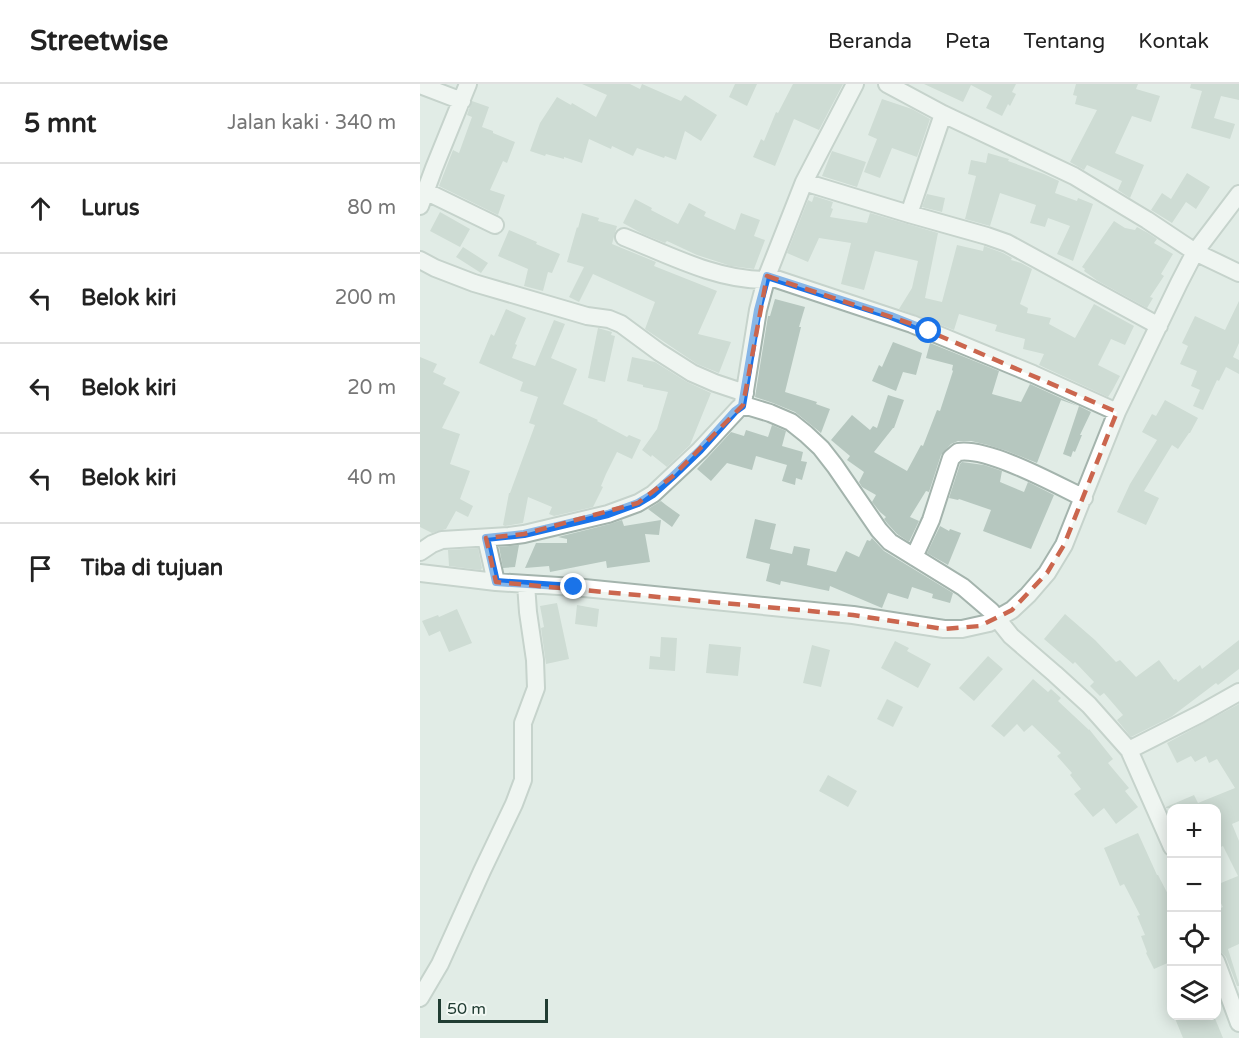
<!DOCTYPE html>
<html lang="id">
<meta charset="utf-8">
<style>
body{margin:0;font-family:"Varela Round",sans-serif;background:#f2f2f2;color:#222}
.controls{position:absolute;right:18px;bottom:18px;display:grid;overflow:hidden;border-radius:12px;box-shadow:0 3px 15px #0003}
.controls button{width:54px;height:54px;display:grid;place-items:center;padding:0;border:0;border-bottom:2px solid #e0e0e0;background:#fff;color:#222;font:30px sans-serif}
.scale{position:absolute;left:18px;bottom:15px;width:110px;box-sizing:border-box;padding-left:6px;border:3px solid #213d33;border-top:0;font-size:16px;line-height:21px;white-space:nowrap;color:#213d33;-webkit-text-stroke:4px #f2f8f4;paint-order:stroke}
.stop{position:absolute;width:18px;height:18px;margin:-14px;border:4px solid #1a73e8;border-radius:50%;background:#fff}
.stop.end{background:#1a73e8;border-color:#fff;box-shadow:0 2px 6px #0008}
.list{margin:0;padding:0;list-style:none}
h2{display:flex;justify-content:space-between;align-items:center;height:78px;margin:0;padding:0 24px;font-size:26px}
h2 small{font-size:20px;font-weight:400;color:#767676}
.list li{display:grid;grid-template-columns:39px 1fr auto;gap:18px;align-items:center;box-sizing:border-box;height:90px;padding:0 24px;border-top:2px solid #e0e0e0}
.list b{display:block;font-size:22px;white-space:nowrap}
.list em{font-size:20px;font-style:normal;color:#767676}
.icon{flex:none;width:33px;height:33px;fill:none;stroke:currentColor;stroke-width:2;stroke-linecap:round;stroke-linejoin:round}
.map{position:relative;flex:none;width:819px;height:954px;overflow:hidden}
header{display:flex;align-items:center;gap:36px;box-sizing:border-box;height:84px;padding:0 30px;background:#fff;border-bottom:2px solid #e0e0e0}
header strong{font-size:28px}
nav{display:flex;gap:33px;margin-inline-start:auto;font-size:21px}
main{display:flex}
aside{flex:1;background:#fff}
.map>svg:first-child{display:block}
.building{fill:#b6c7bf}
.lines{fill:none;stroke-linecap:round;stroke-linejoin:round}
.minor-casing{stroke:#a4b4ad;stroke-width:20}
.minor{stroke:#fff;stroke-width:16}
.route{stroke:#1a73e8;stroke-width:8}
.marked{fill:none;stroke:#cb664e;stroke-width:4.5;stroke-dasharray:12 8;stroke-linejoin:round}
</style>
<header>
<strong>Streetwise</strong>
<nav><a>Beranda</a><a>Peta</a><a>Tentang</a><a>Kontak</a></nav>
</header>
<main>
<aside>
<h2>5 mnt<small>Jalan kaki · 340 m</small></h2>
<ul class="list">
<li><svg class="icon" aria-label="ahead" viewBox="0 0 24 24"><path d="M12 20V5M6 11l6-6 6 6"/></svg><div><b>Lurus</b></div><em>80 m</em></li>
<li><svg class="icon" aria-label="left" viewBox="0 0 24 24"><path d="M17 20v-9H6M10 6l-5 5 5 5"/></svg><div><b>Belok kiri</b></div><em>200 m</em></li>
<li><svg class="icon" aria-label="left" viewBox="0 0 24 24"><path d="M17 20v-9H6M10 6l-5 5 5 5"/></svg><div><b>Belok kiri</b></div><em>20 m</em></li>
<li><svg class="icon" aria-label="left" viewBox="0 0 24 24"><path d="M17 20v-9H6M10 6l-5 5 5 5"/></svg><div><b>Belok kiri</b></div><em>40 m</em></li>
<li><svg class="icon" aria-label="arrive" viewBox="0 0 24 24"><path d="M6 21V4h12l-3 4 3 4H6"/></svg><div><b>Tiba di tujuan</b></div></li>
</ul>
</aside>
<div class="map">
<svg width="819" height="954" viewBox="0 0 819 954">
<rect width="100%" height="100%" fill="#e1ece6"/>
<path class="building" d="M162,0h48l10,5 2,-5 39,17 4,-6 32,20 -16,26 -16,-10 -9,29 -11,-4 -1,2 -27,-10 -4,8 -21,-10 -1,3 -22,-10 -7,24 -18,-6v2l-18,-5 -1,2 -15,-5 10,-28 17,-26 14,8 1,-2 24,14 11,-22z
M315,0h22l-10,22 -18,-9z
M373,0h50l-24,46 -25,-11 -19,47 -22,-9 8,-18 3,2 12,-29 2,1z
M504,0h92l-4,8 4,2 -6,12 -2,-2 -6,12 -16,-8 6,-12 -21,-11 -8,17z
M656,0h62l-2,5 24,7 -9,26 -19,-6 -17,37 29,12 -14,33 -12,-8 4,-9 -35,-16 -3,5 -14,-8 27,-52 -22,-6 2,-8 -4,-1z
M771,0h48v16l-18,-4 -7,22 21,6 -5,15 -39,-11 11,-37 -12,-3z
M462,15l30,10 18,10 -13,38 -25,-9 -12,30 -16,-6 13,-33 -9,-4z
M52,17l17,6 -7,20 11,4v2l22,9 -8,21 -4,-2 -13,29 15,5 -7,20 -59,-29 14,-36 6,3 13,-36 -5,-2z
M412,67l34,11 -9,25 -35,-11z
M568,69l21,6 -1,2 36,13 15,7 -4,12 22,8 1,-3 15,6 -20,57 -16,-7 13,-28 -22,-8 -3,9 -15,-4 6,-18 -36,-12 -10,33 -25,-7 11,-43 -8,-2 3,-14 15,3z
M767,89l23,14 -14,22 -10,-7 -14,21 -21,-13 11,-17 9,6z
M507,110l18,4 -3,14 -20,-5z
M394,112l19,6 -2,6 2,1 -3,8 37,6 3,-10 68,20 -13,65 17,4 15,-57 26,6 1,-5 19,7 9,5 -1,2 10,3 11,6 -12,35 8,4 -1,5 24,5 -2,6 26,14 19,-34 40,22 -9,19 -14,-6 -13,26 22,11 -8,15 -4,6 -69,-32 5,-11 -21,-5 2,-10 -30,-8 2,-6 -38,-11 -5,16 -55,-21 13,-21 6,-27 -43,-10 -11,39 -23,-6 10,-41 -32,-5 -11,24 -21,-9 21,-53 4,2z
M215,115l17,9 -1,2 27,14 11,-21 17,9 -2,4 31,14 6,-17 19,7 -6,16 11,4 -11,29 -23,-3 -34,-11 -30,-14 -2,2 -22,-9 -20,-11z
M20,128l30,17 -10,18 -30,-16z
M162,129l17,5 -1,3 19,5 -5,18 44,18 -2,4 63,25 -19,43 33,8 -12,31 -22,-9 -52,-35 10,-27 -62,-28 -14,28 -10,-5 15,-30 -17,-5 10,-35 1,1z
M694,137l11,7 10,2 2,-3 11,6 9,6 -3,4 19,11 -12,20 3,2 -14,21 3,1 -6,10 -49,-27 -14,-10 1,-2 -3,-2z
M89,146l28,12 -1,2 24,10 -8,19 -4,-1 -5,19 -19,-5 4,-17 -30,-13z
M43,163l25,16 -7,10 -25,-16z
M355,215l30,8 -6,20h2l-16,65 32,10 -1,2 14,5 -9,24 -26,-21 -22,-9 -18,-6 13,-81h2z
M819,217v42l-6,14 6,3v14l-13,-7 -7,14 -2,-1 -14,30 -10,-4 7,-16 -9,-4 6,-15 -17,-7 8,-18 -6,-3 13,-27 30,14z
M86,225l20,9 -11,26 2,1 -5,13 23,8 19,-46 11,4 -14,34 26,11 -14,35 35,16 -1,1 30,16 2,-2 12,5 -9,19 -15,-7 -11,22 -5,12 2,1 -10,20 -39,9 -5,-2 3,-7 -24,-10 -5,26 -18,3 -2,-1 6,-32h1l25,-68 -6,-2 9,-26 -18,-6 3,-9 -44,-19 12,-29 3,2z
M178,244l14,4 -1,3 4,1 -10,46 -17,-4z
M473,258l29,11 -6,22 -13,-3 -7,19 -24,-10 7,-16 3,2z
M510,259l69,28 -7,23 29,8 9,-18 48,22 -17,-6 -24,63 -30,-12 -19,-6 -17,-4h-13l-7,3 -10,11 -12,37 -3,-1 -16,26 9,4 -10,21 -12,-8 -10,-11 -3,-4 2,-2 -6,-5 -8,-10 4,-7 -14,-8 -3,-5 5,-10 -17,-12 3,-4 -19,-16 21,-25 18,15 3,-4 4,2 11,-33 16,5 -10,28h-1l-19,24 33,19 14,-26 2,1 14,-36 3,1 13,-40 -1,-1 1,-5 -27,-7z
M0,273l17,7 -4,8 13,6 -3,6 17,8 -18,36 18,6 -10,30 20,7 -10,28 13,7 -5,11 -12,-6 -10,18 -14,4 -12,-6z
M212,273l23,5 32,20 24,11 -21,52 -23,22 -15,-12 -1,2 -9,-7 15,-21 11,-37 -25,-5v-2l-16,-4z
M745,316l33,18 -8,15h-1l-11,16 -6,-4 -28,46 15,7 -13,27 -29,-13 13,-28 27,-44 -15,-8 10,-18 4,2z
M659,322l12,6 -11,23h2l-7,17 -2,-1 -2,6 -8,-3z
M352,341l14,6 -4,15 21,6 -2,9 6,1 -5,18 -6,-2 -1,7 -13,-4 5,-16 -31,-9 -4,14 -25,-7 -16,18 -14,-12 34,-37 13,4 2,-6 22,7z
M542,378l22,3 18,6 -2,11 24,10 4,-10 26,13 -23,54 -48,-18 8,-21 -32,-11 -1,1 -9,-2 11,-34z
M241,417l5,4 -1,1 1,-1 14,10 -8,12 -24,-18z
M335,435l21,5 -6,25 22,5 2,-8 16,3 -3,16 29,7 10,-21 13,6 8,-17 3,1 2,-3 12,13 69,42 -3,10 -18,-5 1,-4 -21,-7 -4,12 -20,-6 -6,15 -52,-22 -1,5 -48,-10 -1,4 -14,-4 4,-17 -24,-6z
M202,436l2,6 37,-6 -2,15 -14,-1 5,28 -43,6 -1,-7 -56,11 -1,-6 -24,2 11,-25h31v-4l-9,-2 52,-13z
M520,442l9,5 1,-2 11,4 -13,32 -21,-12z
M99,461l-4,22 -12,1 -4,-21z
M58,464l4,20 -1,2 -32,-4 -1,-16z
M137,519l12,56 -23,5 -5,-36 3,-1 -4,-21z
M157,521l22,4 -2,18 -22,-3z
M37,525l15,34 -23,9 -9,-21 -11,5 -7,-15 16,-6 1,2z
M645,530l30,26 21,22 4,-2 16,17 23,-17 15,20 2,-1 2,3 22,-17 2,4 37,-29v29l-21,16 -2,-2 -45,34 -40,20 -14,-17 6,-5 -19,-22 -4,3 -10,-10 4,-4 -19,-20 -2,2 -29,-25z
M241,553l16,1 -2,33 -26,-2 1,-13 10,1z
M475,557l14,7 -2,3 24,13 -13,24 -37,-20z
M289,560l32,3 -3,29 -32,-3z
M392,561l18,5 -9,37 -18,-4z
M568,572l15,13 -29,32 -15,-13z
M613,595l15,13 3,-3 10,9 -3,3 31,29v-1l24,30 -5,4 21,25 -4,3 13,16 -22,17 -12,-16 -11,9 -19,-23 7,-5 -11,-14 2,-2 -15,-17 4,-3 -29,-28 -8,7 -7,-8 -13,13 -13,-11z
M467,615l16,8 -10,20 -16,-8z
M819,620v117l-7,3 7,17v103l-11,5 11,35v2h-2l-11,-29 -4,-4 -6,-2v-41l7,-3 -7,-13v-9l22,-9 -15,-30 -7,3v-41h-50v-1l28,-12 4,8 37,-15 -18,-29 -8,4 -3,-7 -11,6 -4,-6 -14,7 -10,-20z
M408,691l29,16 -9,16 -29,-16z
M718,749l19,42h1l14,27v59l-18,8 -8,-16 1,-1 -6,-16 4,-1 -8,-19 3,-1 -16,-31 -4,2 -16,-38z
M754,932h40l9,22h-40z"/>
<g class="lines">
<g class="minor-casing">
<path id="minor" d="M467,0l56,30 131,62 73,44 48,32 44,21
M0,1l42,16
M384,98l105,32 78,22 20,7 152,83
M5,107l70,34
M0,122l14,-38 34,-84
M489,130l34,-100
M204,153c45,18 92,43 141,43
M0,176l15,8 39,15 113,33 22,3 12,5 38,28 33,21 23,10 30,10
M347,192l145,48 121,50 84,38
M323,319l15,-93 9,-34 37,-94 51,-98
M66,454l10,44
M0,468l12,-8 10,-4 67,-4 15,-2 84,-20 30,-11 15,-9 47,-44 39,-42 8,-2 23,7 21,9 15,12 15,14 14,18 44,64 11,12 73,45 28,24 20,25 44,38 34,31 40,45 43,97
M494,473l17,-37 20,-62 7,-6c30,-5 97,32 126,46
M0,489l76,9 78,5 279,28 91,14h18l27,-6 23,-13 16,-15 19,-22 17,-28 53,-133 62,-129 16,-31 44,-58
M709,666l71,-36 39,-22
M796,877l23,62
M0,914l20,-34 42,-93 32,-67 9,-24v-57l13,-35 -1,-28 -7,-48 -2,-28"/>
</g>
<use href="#minor" class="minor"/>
</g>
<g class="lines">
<path class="route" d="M154,503l-78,-5 -10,-44 38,-4 84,-20 30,-11 15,-9 20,-18 27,-26 35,-39 7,-5 16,-96 9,-34 124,40 38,15"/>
</g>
<path d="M0 0H819V954H0ZM347,192l145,48 205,88 -53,133 -17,28 -35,37 -32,16 -36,3 -91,-14 -357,-33 -10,-44 38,-4 114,-31 35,-27 70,-71z" fill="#e1ece6" fill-opacity=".55" fill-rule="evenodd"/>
<path class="marked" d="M347,192l145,48 205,88 -53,133 -17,28 -35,37 -32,16 -36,3 -91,-14 -357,-33 -10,-44 38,-4 114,-31 35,-27 70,-71z"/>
</svg>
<div class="controls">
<button>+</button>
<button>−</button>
<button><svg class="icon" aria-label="locate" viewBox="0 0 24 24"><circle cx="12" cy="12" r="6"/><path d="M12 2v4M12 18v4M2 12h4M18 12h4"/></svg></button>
<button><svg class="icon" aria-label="layers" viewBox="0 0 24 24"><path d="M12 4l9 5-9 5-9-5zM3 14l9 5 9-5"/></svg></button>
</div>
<div class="scale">50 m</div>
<div class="stop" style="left:509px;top:247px"></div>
<div class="stop end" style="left:154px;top:503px"></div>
</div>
</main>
